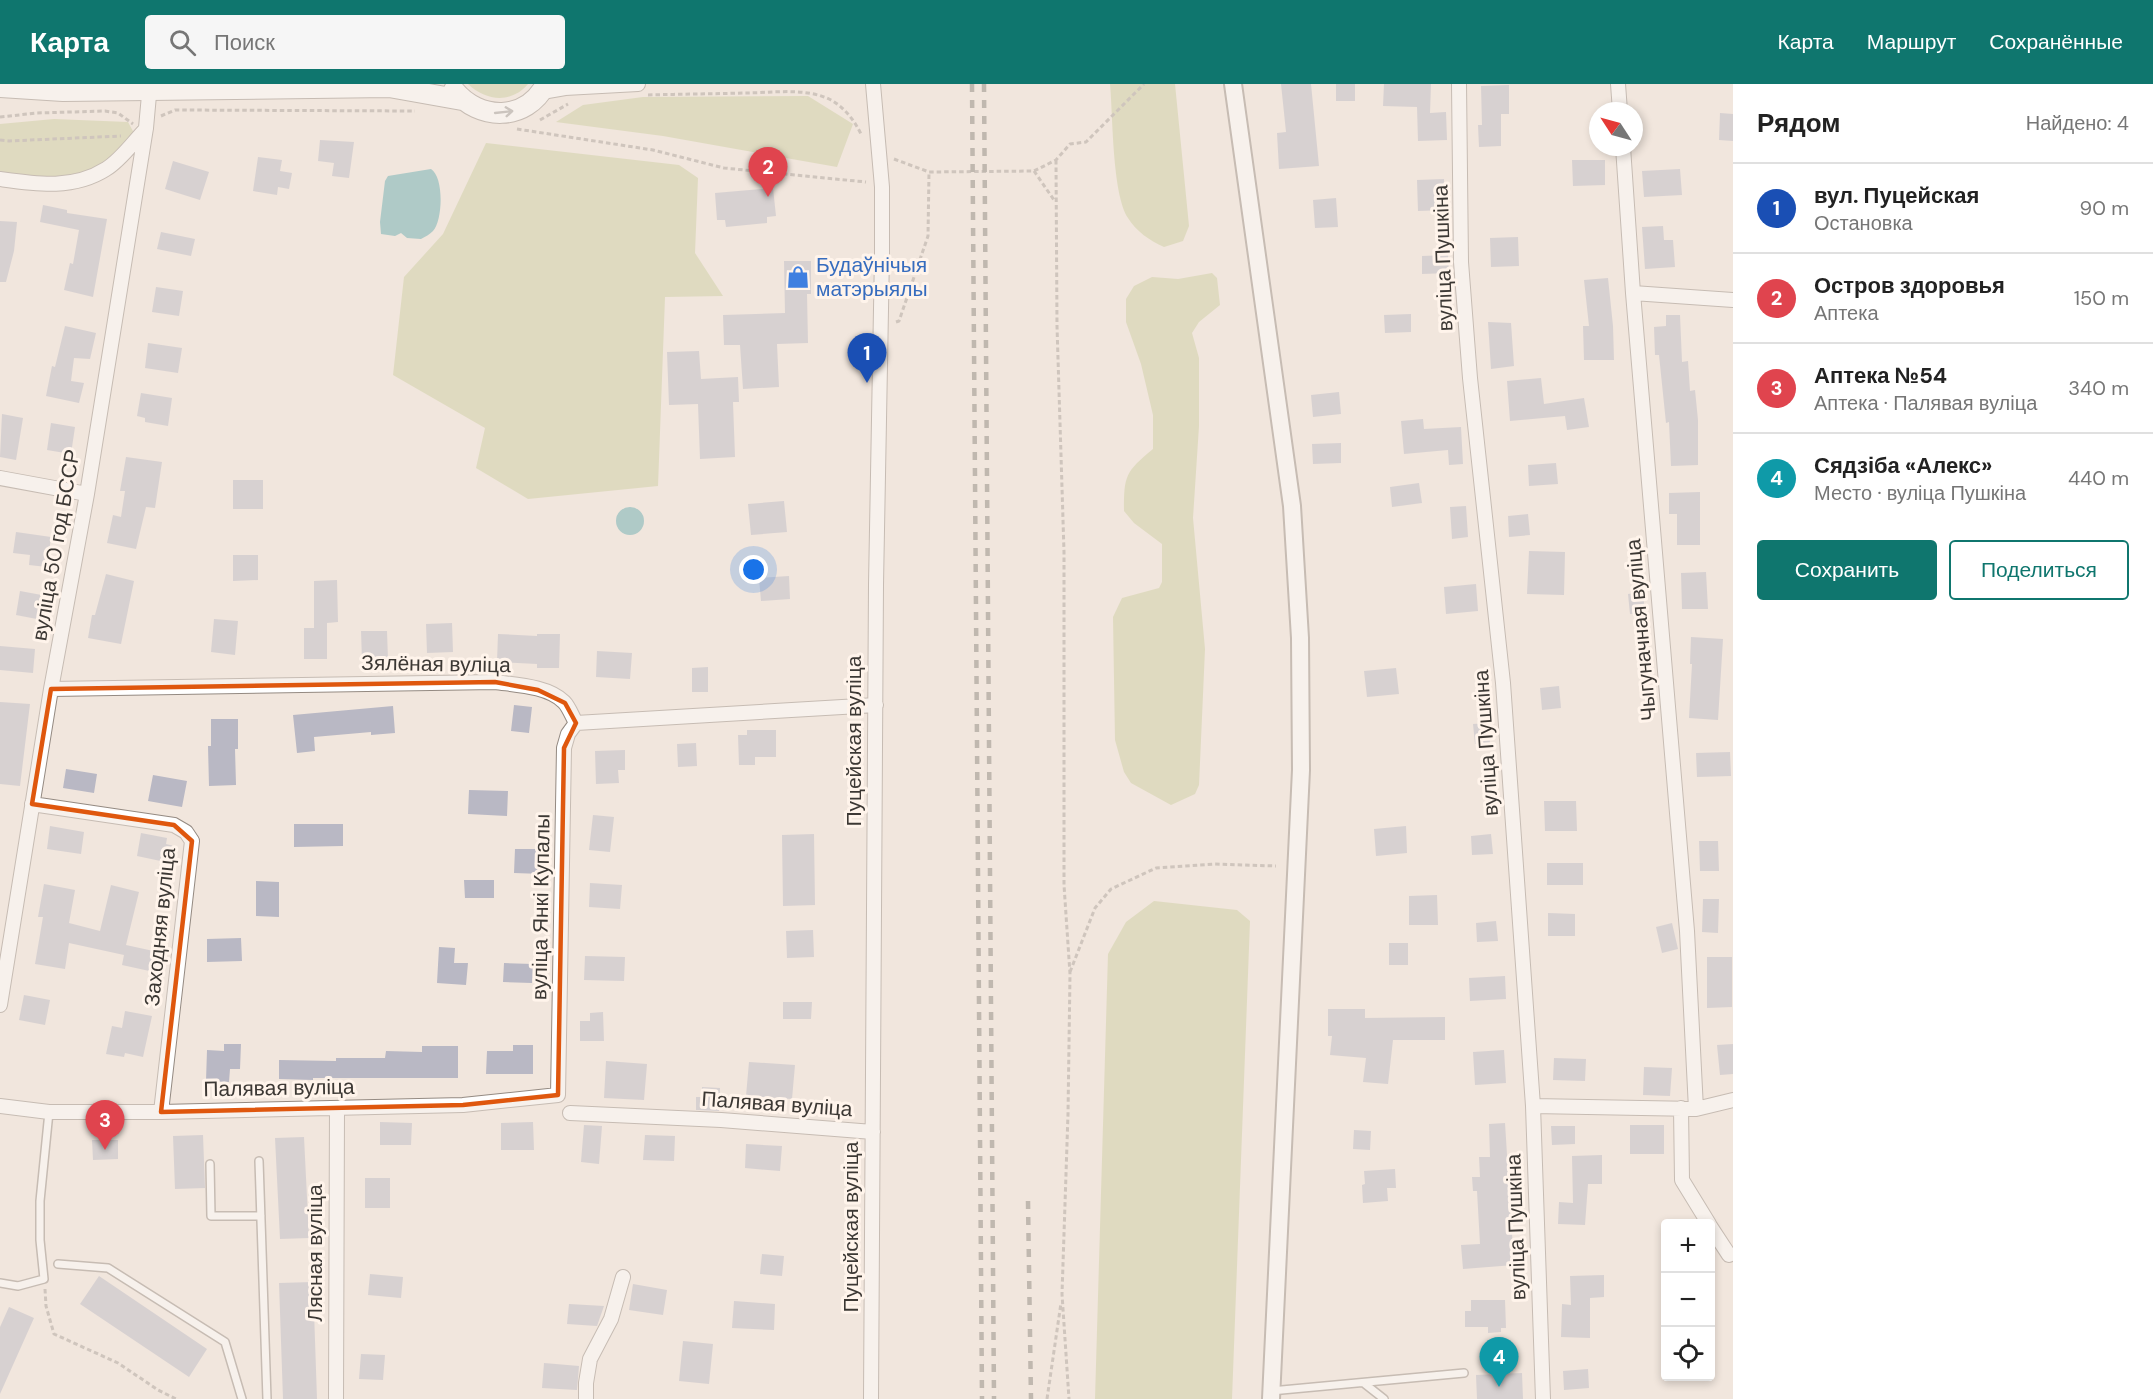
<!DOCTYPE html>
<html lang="ru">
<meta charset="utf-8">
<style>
body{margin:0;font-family:"DM Sans",sans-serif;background:#f6f6f6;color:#222}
.controls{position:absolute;right:18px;bottom:18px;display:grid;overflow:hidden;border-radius:6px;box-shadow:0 3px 9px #0003}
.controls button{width:54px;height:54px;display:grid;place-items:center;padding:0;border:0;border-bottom:2px solid #e0e0e0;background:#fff;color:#222;font:30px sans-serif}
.compass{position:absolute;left:1589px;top:18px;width:54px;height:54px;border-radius:50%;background:#fff;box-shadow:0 3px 9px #0003;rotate:306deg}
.you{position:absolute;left:754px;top:486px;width:21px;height:21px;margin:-15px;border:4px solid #fff;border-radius:50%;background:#1a73e8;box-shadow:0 0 0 9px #1a73e833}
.badge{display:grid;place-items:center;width:39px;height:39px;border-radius:50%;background:#0f766e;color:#fff;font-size:20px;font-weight:700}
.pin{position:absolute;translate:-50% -50px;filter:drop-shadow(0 2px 3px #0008)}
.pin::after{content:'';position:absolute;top:32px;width:21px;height:18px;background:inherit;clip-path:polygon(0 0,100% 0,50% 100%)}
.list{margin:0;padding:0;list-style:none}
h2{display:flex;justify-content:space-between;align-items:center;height:78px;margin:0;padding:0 24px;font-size:26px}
h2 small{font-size:20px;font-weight:400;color:#767676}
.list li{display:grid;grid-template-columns:39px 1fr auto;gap:18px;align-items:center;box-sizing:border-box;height:90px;padding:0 24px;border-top:2px solid #e0e0e0}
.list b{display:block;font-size:22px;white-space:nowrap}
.list p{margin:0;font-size:20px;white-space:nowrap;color:#767676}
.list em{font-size:20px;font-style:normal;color:#767676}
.actions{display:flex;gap:12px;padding:18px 24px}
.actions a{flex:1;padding:14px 0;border:2px solid #0f766e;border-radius:6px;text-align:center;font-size:21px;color:#0f766e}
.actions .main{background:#0f766e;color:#fff}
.icon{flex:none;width:33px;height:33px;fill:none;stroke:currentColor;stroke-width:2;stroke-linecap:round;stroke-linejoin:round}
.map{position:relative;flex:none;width:1733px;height:1315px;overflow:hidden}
header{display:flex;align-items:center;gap:36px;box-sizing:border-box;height:84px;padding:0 30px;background:#0f766e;color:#fff}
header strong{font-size:28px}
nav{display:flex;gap:33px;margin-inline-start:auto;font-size:21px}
.search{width:420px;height:54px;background:#f6f6f6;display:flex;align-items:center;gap:15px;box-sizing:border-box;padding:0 21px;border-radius:6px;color:#767676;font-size:22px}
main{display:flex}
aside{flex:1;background:#fff}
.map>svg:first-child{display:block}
.green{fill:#cacd9d}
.water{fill:#5fa8ad}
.building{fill:#b9b8c4}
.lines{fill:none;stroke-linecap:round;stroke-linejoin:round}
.service-casing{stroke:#948a82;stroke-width:10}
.minor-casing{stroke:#948a82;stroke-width:16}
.tertiary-casing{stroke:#948a82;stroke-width:20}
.secondary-casing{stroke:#948a82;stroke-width:22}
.path{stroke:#a69e97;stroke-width:3;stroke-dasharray:4.5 3;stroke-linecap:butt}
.service{stroke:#fff;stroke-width:7}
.minor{stroke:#fff;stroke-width:14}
.tertiary{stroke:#fff;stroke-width:16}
.secondary{stroke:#fff;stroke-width:20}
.rail{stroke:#868079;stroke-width:4.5;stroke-dasharray:8 8;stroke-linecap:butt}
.oneway{stroke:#9e9c9a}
.marked{fill:none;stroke:#df570e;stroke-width:4.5;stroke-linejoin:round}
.labels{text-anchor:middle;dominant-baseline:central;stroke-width:6;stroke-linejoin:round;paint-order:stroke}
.street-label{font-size:21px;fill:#3c3834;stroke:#fff4eb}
.shop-label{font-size:21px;fill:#366cbe;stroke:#fff4eb;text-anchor:start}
</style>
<header>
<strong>Карта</strong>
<div class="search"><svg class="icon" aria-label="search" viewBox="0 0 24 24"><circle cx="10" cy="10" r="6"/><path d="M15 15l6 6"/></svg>Поиск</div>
<nav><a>Карта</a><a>Маршрут</a><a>Сохранённые</a></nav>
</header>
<main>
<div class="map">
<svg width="1733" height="1315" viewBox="0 0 1733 1315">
<rect width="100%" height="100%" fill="#f1e6dd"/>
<path class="green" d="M468,0h60c-17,20 -42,17 -60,0z
M1110,0h65l14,142 -6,15 -19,6c-14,-6 -28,-16 -36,-29 -16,-25 -15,-102 -18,-134z
M808,12l45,28 -16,43 -174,-31 -107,-14 27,-17 60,-8z
M54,35l74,3 6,11 -26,35 -40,14 -68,-7v-51z
M486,59l193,22 19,13 -3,75 28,43 -58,1 -7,189 -130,13 -52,-31 9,-40 -92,-53 11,-98 39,-43z
M1212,189l5,5 3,27 -21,17 -7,11 7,25v68l-6,92 12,131 -6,136 -4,9 -24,11 -40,-22 -7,-11 -9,-32 -2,-123 9,-19 37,-10 3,-6v-38l-28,-21 -10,-12c0,-35 1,-39 29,-62v-34l-12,-51 -15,-42v-23l8,-13 18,-9 26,2z
M1154,817l83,9 13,11 -18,478h-137l13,-445 18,-32z"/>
<path class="water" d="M431,85c13,8 12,51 2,62 -3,3 -8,6 -12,8l-14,-1 -6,-5 -6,3 -14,-2 -1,-12 5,-41 3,-5z
M616 437a14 14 0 1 1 28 0a14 14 0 1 1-28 0Z"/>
<path class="building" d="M1281,0h30l8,82 -40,3 -2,-36 9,-1z
M1336,0h19v17h-19z
M1384,0h47l-1,29 16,-1 1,28 -29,1 -1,-34 -34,-1z
M1509,1v29h-8v32l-22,1 -1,-22h4l-1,-39z
M1720,29l13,1v27l-14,-1z
M320,56l34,2 -5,36 -17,-2 2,-13 -16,-2z
M258,73l24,3 -2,11 12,2 -3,16 -11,-2 -1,8 -24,-4z
M1572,76h33v25l-32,1z
M173,77l36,11 -9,28 -35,-11z
M1680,85l2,26 -38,2 -2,-26z
M1444,95l1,31 -27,1 -1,-31z
M773,104l3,28 -9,1v6l-41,4 -1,-7h-8l-2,-27z
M1336,114l2,29 -23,1 -2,-28z
M43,121l24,5v3l40,6 -14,78 -29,-7 6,-27 3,1 6,-34 -39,-8z
M0,137l17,1 -3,29 -8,31h-6z
M1663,142l1,14h9l2,27 -30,2 -3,-42z
M161,148l34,7 -4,17 -34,-7z
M1518,153l1,29 -28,1 -1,-29z
M1448,171l1,18 -27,1v-18z
M784,177h27v33h-4l1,49 -31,1 2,43 -36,2 -3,-44h-16l-1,-30 62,-2z
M1608,194l5,48 1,34h-30l-1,-34h6l-5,-46z
M156,203l27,4 -4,25 -27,-4z
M1411,230v18l-26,1 -1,-18z
M1666,231h14l2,47 6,-1 2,30 5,-1 3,30v45l-27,1 -2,-44 -3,1 -7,-68h-4l-1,-28 12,-1z
M1488,238l23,1 3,43 -23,3z
M65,242l31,7 -6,26 -16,-1 -3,23 13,2 -5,20 -33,-7 6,-30 3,1z
M148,259l34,5 -4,25 -33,-5z
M699,267l2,28 37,-2 1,25h-6l2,55 -35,2 -2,-55 -29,1 -2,-53z
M1541,294l3,26 40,-6 5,29 -22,3 -2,-14 -55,5 -3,-40z
M1339,308l2,22 -28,3 -2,-22z
M141,309l31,5 -4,28 -23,-4v-4l-8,-2z
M2,330l21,4 -7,42 -16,-3z
M1423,335l1,10 37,-2 2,37 -14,1 -1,-15 -44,4 -3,-33z
M51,339l24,4 -4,27 -24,-4z
M1341,359v20l-28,1 -1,-20z
M126,373l36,5 -7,46 -9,-1 -10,42 -29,-6 6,-28 8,2 4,-26h-5z
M1556,379l2,21 -29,2 -1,-21z
M233,396h30v29h-30z
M1419,399l3,20 -30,4 -2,-20z
M1700,408v53h-23v-31h-8v-21z
M784,417l3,31 -36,3 -3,-31z
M1466,422l2,31 -16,2 -2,-32z
M1528,430l2,21 -21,2 -1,-21z
M16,448l35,5 -4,30 -18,-2 1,-10 -17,-2z
M1529,467l36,1 -1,43 -37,-1z
M233,471h25v25l-25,1z
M1706,488l2,37h-26l-1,-36z
M106,490l28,7 -13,63 -33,-6 4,-23h3z
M789,492l1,23 -29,2 -2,-23z
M337,496l1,42 -11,1v36h-23v-31h10v-47z
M1476,500l2,27 -32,3 -2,-27z
M20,507l27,5 -5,24 -26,-5z
M1643,508l2,21 -15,1 -2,-20z
M214,535l24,2 -3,34 -24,-3z
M452,539l1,29 -26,1 -1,-29z
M361,547h26l1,29h-26z
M498,550l39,2v-2h23l-1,34h-22v-4l-40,-2z
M1691,553l32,2 -5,81 -29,-2 3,-54h-2z
M0,562l35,3 -2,24 -33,-3z
M597,567l35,2 -2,26 -34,-2z
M708,583v25h-16v-24z
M1396,584l3,26 -32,3 -3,-26z
M1559,602l2,22 -19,2 -2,-22z
M0,618l30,2 -10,82 -20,-2z
M514,621l18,2 -3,26 -18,-2z
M393,622l2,27 -24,2v-3l-57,5 1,14 -18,2 -4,-38z
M211,635h27v30h-3l1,36 -27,1 -1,-40h3z
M1488,639l2,20 -15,1 -2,-20z
M747,646h29v27h-21v8h-16l-1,-30h9z
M696,659l1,23 -19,1 -1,-23z
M625,666v20h-7l1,13 -23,1 -1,-33z
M1730,668l1,24 -34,1 -1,-24z
M66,685l31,5 -3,19 -31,-5z
M153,691l34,6 -5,26 -34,-6z
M469,706l39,1 -1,25 -39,-2z
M1544,717h32l1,30h-32z
M593,731l21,2 -4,35 -21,-2z
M294,740h49v22l-49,1z
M50,742l34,6 -3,22 -34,-5z
M1406,742l1,27 -31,3 -2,-27z
M141,749l26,5 -1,6 8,2 -4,17 -33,-7z
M814,750l1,71 -32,1 -1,-71z
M1491,750l2,20 -21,1 -1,-19z
M1699,757h19l1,30h-19z
M515,765h28l-1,25 -28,-1z
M1547,779h36v22h-36z
M464,796h30v18h-29z
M256,797l23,1v35l-23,-1z
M590,799l32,2 -2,24 -31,-2z
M44,800l31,6 -6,33 31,8 11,-46 28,7 -13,53 32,7 -4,20 -32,-7 2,-10 -55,-12 -4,26 -30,-5 8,-47h-5z
M1437,811l1,30h-29v-29z
M1703,815h16l-1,34 -16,-1z
M1548,829l27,1v22h-27z
M1496,837l2,20 -21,1 -1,-19z
M1672,839l6,26 -16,4 -6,-26z
M813,846l1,27 -27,1 -1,-27z
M241,854l1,23 -35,1v-23z
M1389,859h19v22h-19z
M439,863l16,1 -1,15h14l-2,22 -29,-2z
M585,872l40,1 -1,24 -40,-1z
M1707,873h25v50l-25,1z
M504,879l29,1 -1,19 -29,-1z
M1505,892l1,23 -36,2 -1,-23z
M24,911l26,5 -5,25 -26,-5z
M783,918h29l-1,17h-28z
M1328,925h37v9l80,-1v23h-52l-5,44 -25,-2 3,-24 -36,-3 2,-19h-4z
M125,927l27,5 -9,41 -18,-4 -1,4 -18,-3 6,-28 10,2z
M603,928l1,29h-24v-20h10v-8z
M224,960h17l-1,25h-10l-1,13 -23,-1 1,-31 17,1z
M1733,960v30l-13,1 -3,-30z
M513,961h20v29h-47l1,-23h26z
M422,962h36v32h-145v2l-34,-1v-19l57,1v-3h49l1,-7 36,1z
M1504,966l2,33 -31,2 -2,-33z
M1554,974l32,1 -1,22 -32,-1z
M606,977l41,3 -3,36 -40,-2z
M749,978l46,3 -3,34 -46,-3z
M1644,983l28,1 -2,28 -27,-1z
M702,1003l18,1 -1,23 -23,-1v-13h6z
M380,1038l32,1 -1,22h-31z
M533,1038l1,28h-33v-27z
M1505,1039l9,142 -51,4 -2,-24 19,-1 -3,-53h-4l-1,-14h8l-1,-20h11l-1,-33z
M584,1041l18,1 -3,38 -18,-2z
M1630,1041h34v29h-34z
M1551,1042h24v18l-23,1z
M1354,1046l17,1 -1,19 -17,-1z
M203,1051l2,53 -30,1 -2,-53z
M645,1051l30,1 -1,25 -31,-1z
M304,1053l5,101 -29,1 -5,-101z
M92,1056h26v19l-25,1z
M746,1060l36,2 -2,25 -35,-3z
M1602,1071v29h-14l-3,41 -27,-1 1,-22 14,1 -1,-47z
M1395,1085l1,19h-9l1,13 -25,2 -1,-18 3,-1 -1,-13z
M365,1094h25v30h-25z
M762,1170l22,2 -2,20 -22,-2z
M370,1190l33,3 -2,21 -33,-3z
M1604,1191v22l-14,1v40l-29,-1 1,-33 9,1 -1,-29z
M99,1192l108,73 -18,28 -109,-73z
M313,1198l4,117h-34l-4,-116z
M633,1200l34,6 -4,25 -34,-5z
M1471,1216h34l1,28h-5v4l-13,1v-6h-23v-16h6z
M734,1217l41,3 -1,26 -42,-2z
M569,1220l35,2 -7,20 -30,-2z
M9,1223l25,11 -34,76v-67z
M683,1257l30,3 -4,40 -30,-3z
M361,1270l24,1 -2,25 -24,-1z
M544,1279l35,3 -2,24 -35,-2z
M1588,1285l1,19 -25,2 -1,-19z
M1522,1289l1,26h-46l-1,-24z"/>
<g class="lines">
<g class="service-casing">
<path id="service" d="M259,1077l8,238
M210,1080l1,52h50
M58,1180l50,4 117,74 17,57
M0,1199l18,3 26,-7 -4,-39v-39l9,-89
M1365,1300l19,15
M1271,1307l193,-18"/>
</g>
<g class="minor-casing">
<path id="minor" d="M1459,0l2,178 9,116 33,305 30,423 10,293
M1618,0l2,27
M542,8l23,-4 73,-4
M1623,63l10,146 54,638 9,178
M0,95c36,5 73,11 106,-10 15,-9 28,-28 40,-40
M1633,209l100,7
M0,394l87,16
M51,605l444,-7c21,3 53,4 69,20 5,5 8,14 12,21
M576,639l300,-18
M32,720l142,21 12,7 6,9 -31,271
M0,921l51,-316 36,-195 59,-366 4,-44
M0,1022l49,6h112l302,-7 95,-10 6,-347 4,-14 8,-11
M1533,1022l163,3 37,-9
M1681,1024l1,72 27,44
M570,1029l151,7 152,12
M1710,1142l19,29
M336,1315l1,-291
M586,1315v-16l4,-24 21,-40 12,-42
M871,1315l5,-814 6,-331v-67l-9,-103"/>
</g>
<g class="tertiary-casing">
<path id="tertiary" d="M1233,0l59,422 8,132 1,132 -30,629"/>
</g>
<g class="secondary-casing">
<path id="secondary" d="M0,3l63,4 326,-4 73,13
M454,6c25,31 72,32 92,-6"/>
</g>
<path class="path" d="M648,11c32,-1 64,-1 96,-2 27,0 62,-6 87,7 14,8 23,20 30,34
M161,32l14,-6 240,1
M0,33l37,-4 68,-2 13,2 15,11
M540,36l28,-16
M517,45l136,21 71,18 142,14
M0,56l9,1 112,-5
M894,75l35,13 105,-1 22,-11 14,-16 16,-2 58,-58
M1056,76l1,166 7,226v333l6,89 -2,140 -6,180 7,105
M1034,87l20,29
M896,238l3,-1 29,-85 1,-64
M1070,888l25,-64 16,-19 45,-21 59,-4 61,2
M45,1205l1,17 8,28 64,29 40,27 18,9
M1047,1315l14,-96"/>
<use href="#service" class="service"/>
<use href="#minor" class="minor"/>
<use href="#tertiary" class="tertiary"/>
<use href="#secondary" class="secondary"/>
<path class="rail" d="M972,0l10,1315
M984,0l10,1315
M1028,1117l3,198"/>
</g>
<defs><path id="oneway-shaft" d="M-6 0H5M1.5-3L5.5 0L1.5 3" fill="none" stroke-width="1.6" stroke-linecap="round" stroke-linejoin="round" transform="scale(1.5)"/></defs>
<use class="oneway" href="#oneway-shaft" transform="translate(504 28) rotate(-6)"/>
<path d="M0 0H1733V1315H0ZM495,598l43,8 27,13 11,20 -12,25 -6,347 -95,10 -302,7 31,-271 -18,-16 -142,-21 19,-115z" fill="#f1e6dd" fill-opacity=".55" fill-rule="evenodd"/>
<path class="marked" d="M495,598l43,8 27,13 11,20 -12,25 -6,347 -95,10 -302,7 31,-271 -18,-16 -142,-21 19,-115z"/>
<defs>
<g id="shop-bare" transform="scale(1.8)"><path d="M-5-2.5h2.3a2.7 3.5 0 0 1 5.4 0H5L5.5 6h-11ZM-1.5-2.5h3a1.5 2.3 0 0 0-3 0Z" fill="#3f7fe0" stroke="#fff4eb" stroke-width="2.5" paint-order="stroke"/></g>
</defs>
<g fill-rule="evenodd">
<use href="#shop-bare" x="798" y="193"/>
</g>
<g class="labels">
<g class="street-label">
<text transform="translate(1443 174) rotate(-92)">вуліца Пушкіна</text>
<text transform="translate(56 461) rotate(-80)">вуліца 50 год БССР</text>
<text transform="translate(1641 546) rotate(-95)">Чыгуначная вуліца</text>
<text transform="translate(436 580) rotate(1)">Зялёная вуліца</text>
<text transform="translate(854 657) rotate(-90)">Пуцейская вуліца</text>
<text transform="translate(1486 659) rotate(-94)">вуліца Пушкіна</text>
<text transform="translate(541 823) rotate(-89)">вуліца Янкі Купалы</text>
<text transform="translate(160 843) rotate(-84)">Заходняя вуліца</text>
<text transform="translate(279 1004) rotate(-1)">Палявая вуліца</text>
<text transform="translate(777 1020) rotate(4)">Палявая вуліца</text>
<text transform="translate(851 1143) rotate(-90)">Пуцейская вуліца</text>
<text transform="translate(1516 1143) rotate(-92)">вуліца Пушкіна</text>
<text transform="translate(315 1169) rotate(-90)">Лясная вуліца</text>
</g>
<g class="shop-label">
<text x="816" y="181">Будаўнічыя<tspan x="816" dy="24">матэрыялы</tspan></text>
</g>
</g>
</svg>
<div class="controls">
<button>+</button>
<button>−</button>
<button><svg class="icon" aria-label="locate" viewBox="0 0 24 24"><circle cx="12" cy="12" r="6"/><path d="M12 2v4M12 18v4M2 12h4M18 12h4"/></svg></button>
</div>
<svg class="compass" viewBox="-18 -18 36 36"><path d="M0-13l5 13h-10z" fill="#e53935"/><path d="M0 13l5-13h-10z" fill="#767676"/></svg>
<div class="you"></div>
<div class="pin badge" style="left:867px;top:299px;background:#1a4fb4">1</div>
<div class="pin badge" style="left:768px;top:113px;background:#e0444e">2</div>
<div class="pin badge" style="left:105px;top:1066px;background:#e0444e">3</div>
<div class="pin badge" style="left:1499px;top:1303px;background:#0f9aa8">4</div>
</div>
<aside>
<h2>Рядом<small>Найдено: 4</small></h2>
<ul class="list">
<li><span class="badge" style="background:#1a4fb4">1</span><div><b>вул. Пуцейская</b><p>Остановка</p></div><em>90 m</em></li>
<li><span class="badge" style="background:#e0444e">2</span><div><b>Остров здоровья</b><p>Аптека</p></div><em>150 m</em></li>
<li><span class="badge" style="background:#e0444e">3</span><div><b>Аптека №54</b><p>Аптека · Палявая вуліца</p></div><em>340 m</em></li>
<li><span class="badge" style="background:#0f9aa8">4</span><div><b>Сядзіба «Алекс»</b><p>Место · вуліца Пушкіна</p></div><em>440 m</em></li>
</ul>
<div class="actions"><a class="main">Сохранить</a><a>Поделиться</a></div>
</aside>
</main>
